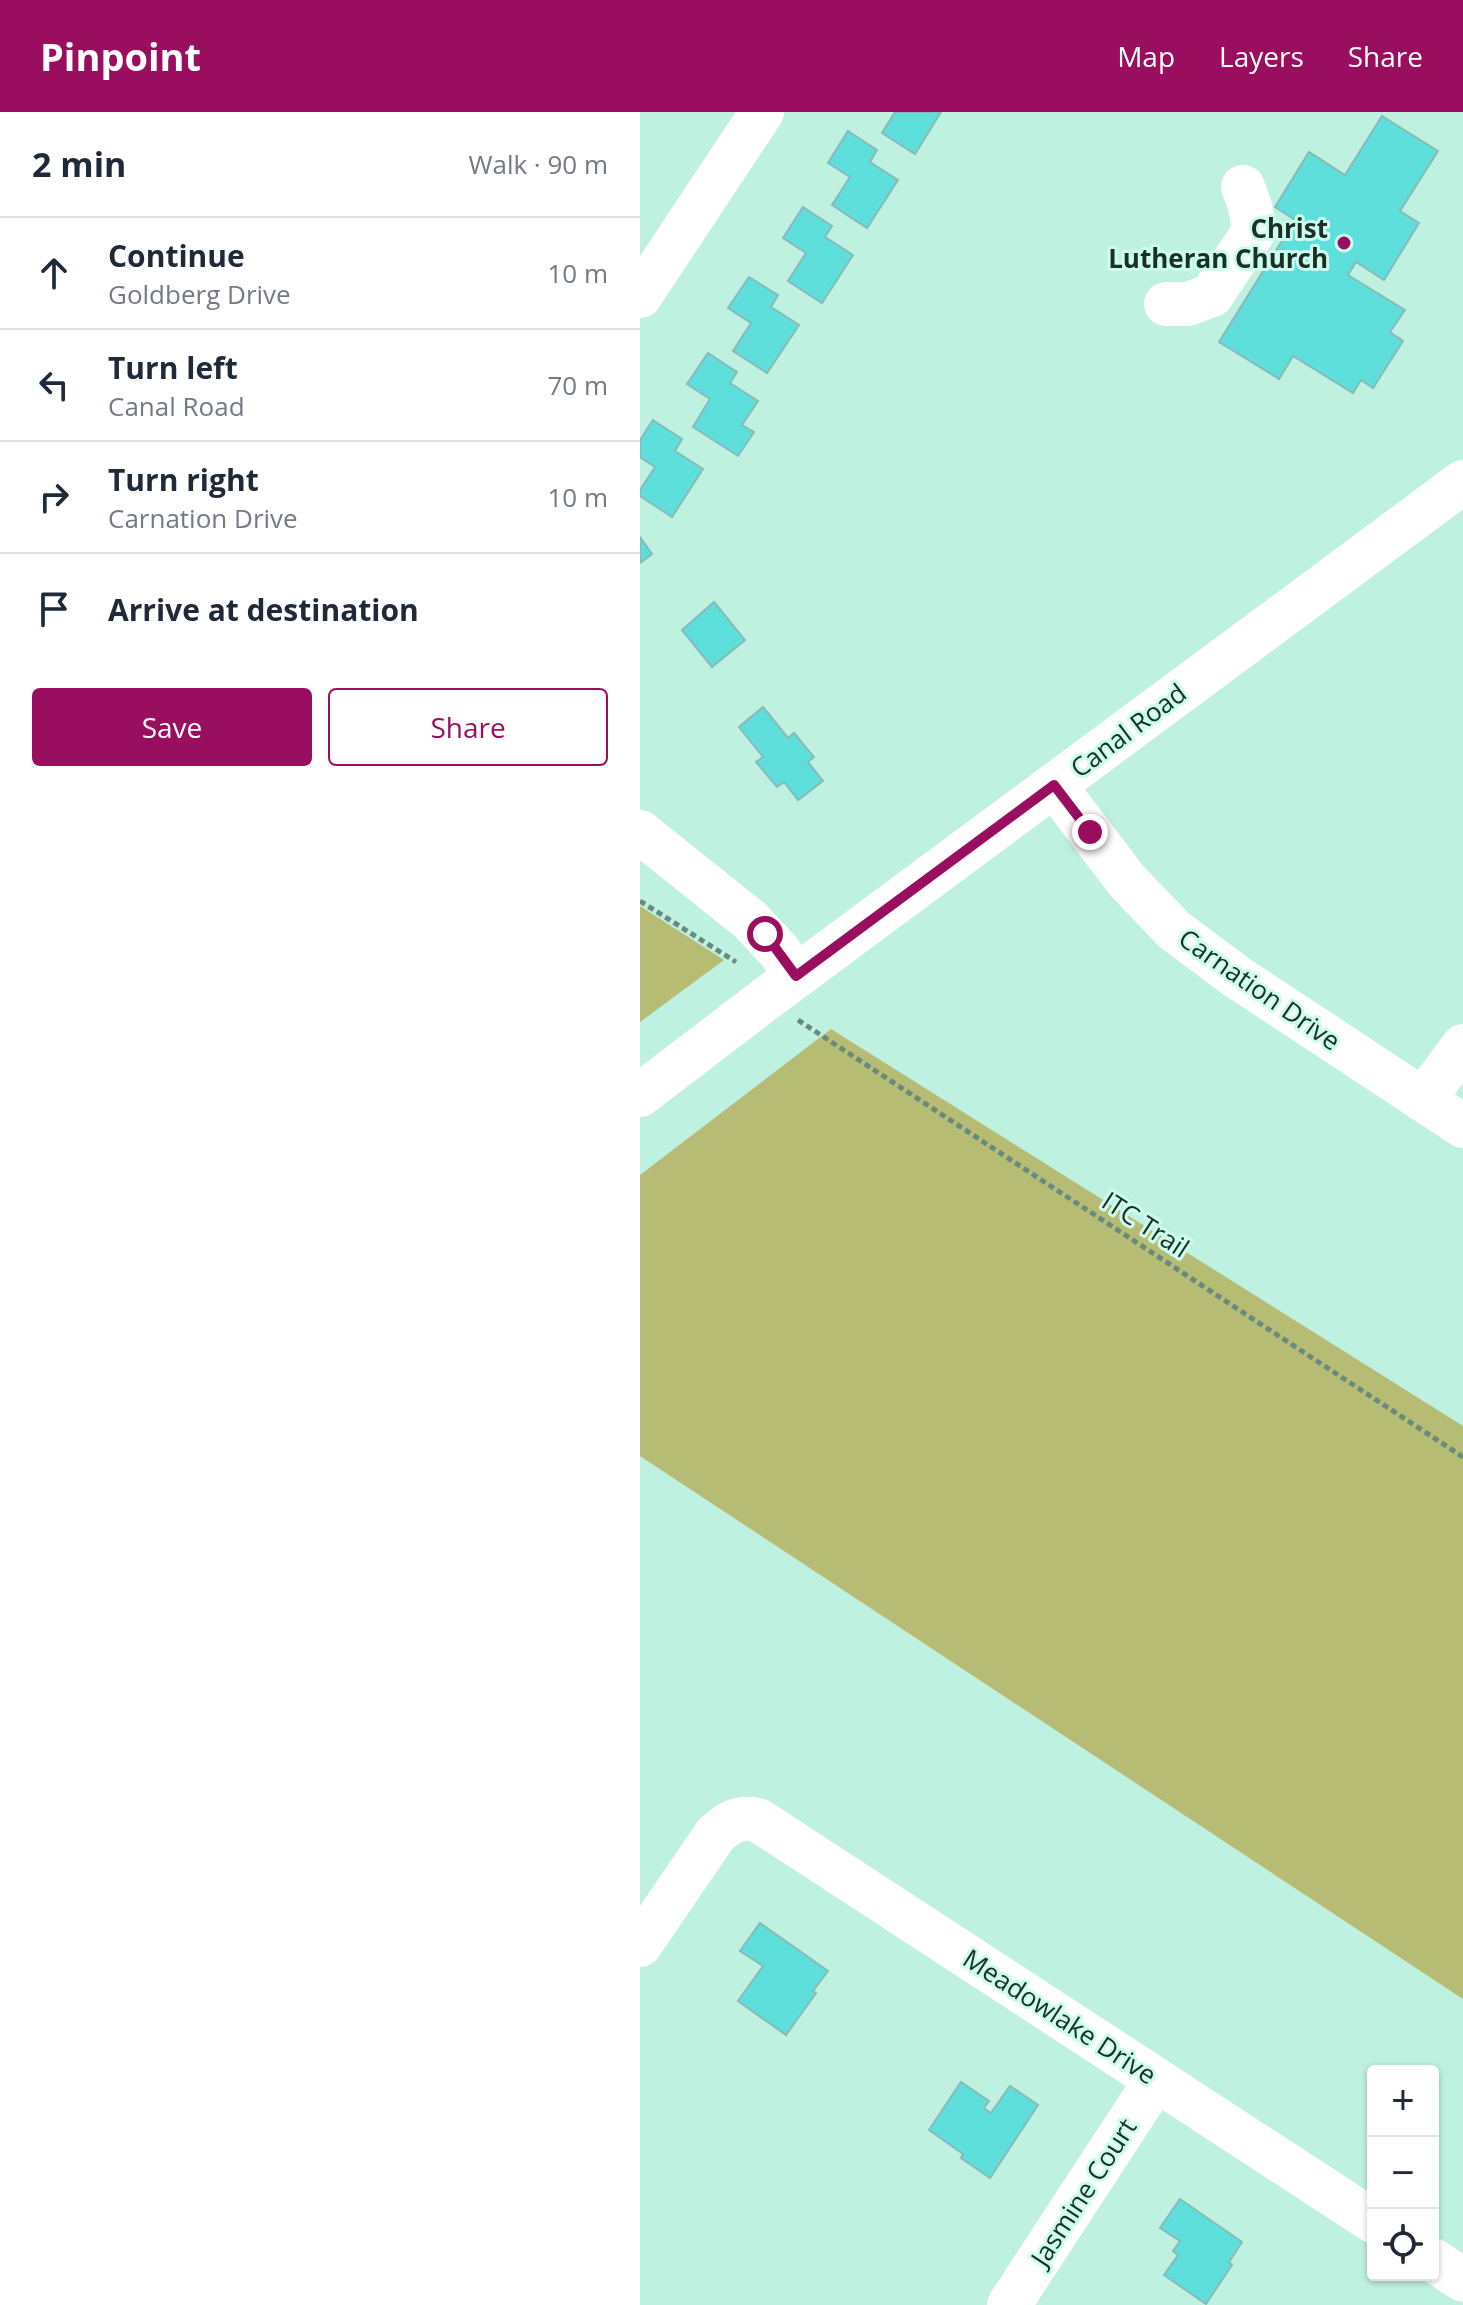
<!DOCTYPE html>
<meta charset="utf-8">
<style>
body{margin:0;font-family:"Open Sans",sans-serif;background:#f6f6f7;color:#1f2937}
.controls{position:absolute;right:24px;bottom:24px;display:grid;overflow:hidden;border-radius:8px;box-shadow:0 2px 6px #0004}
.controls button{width:72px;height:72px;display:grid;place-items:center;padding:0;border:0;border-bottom:2px solid #e0e1e3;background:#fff;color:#1f2937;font:40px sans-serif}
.stop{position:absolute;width:24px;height:24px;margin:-18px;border:6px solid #9a0e60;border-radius:50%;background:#fff}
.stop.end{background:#9a0e60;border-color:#fff;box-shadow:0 2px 8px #0008}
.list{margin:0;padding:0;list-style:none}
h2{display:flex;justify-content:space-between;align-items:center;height:104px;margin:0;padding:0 32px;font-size:34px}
h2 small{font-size:26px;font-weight:400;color:#747a83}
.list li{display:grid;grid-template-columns:52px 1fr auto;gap:24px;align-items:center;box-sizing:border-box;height:112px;padding:0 32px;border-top:2px solid #e0e1e3}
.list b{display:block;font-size:30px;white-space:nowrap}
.list p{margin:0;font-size:26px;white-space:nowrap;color:#747a83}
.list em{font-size:26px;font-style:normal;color:#747a83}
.actions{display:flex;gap:16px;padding:24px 32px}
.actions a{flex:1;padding:18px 0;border:2px solid #9a0e60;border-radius:8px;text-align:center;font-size:28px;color:#9a0e60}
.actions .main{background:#9a0e60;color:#fff}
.icon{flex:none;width:44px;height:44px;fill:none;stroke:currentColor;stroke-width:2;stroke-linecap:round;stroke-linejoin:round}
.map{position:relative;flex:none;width:823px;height:2193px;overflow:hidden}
header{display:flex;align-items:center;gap:48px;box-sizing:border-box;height:112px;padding:0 40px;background:#9a0e60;color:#fff}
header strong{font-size:38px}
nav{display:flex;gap:44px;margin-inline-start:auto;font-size:28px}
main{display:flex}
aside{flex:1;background:#fff}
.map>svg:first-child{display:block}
.green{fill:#b6bc73}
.building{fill:#5fdfdb;stroke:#86bbb9;stroke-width:2}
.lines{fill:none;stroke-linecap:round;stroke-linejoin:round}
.path{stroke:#688a7f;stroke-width:5;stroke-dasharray:6 4;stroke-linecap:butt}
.minor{stroke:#fff;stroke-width:44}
.route{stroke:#9a0e60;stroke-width:10}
.poi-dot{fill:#9a0e60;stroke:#ccfeed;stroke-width:3}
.labels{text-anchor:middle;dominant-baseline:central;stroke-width:6;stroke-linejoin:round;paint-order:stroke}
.poi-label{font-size:26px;font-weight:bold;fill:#1b2e28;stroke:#ccfeed;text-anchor:end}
.street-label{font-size:26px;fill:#1b2e28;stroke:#ccfeed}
</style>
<header>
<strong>Pinpoint</strong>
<nav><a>Map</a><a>Layers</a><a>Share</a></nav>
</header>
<main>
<aside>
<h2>2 min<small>Walk · 90 m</small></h2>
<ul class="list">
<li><svg class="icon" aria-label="ahead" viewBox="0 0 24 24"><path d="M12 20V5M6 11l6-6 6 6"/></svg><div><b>Continue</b><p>Goldberg Drive</p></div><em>10 m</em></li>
<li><svg class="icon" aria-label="left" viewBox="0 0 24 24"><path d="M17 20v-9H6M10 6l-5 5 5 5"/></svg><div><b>Turn left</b><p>Canal Road</p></div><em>70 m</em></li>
<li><svg class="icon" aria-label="right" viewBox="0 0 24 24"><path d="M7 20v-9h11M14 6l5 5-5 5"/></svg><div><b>Turn right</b><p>Carnation Drive</p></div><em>10 m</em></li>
<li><svg class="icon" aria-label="arrive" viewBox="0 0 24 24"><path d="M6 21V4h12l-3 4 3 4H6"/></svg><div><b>Arrive at destination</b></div></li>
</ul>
<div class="actions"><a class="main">Save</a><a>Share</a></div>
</aside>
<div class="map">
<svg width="823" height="2193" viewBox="0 0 823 2193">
<rect width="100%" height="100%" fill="#bff1e0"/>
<path class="green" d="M0,794l84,54 -84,62z
M191,917l632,397v573l-823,-543v-281z"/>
<path class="building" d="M255,0h46l-26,42 -33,-21z
M742,4l56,35 -38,60 19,12 -35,57 -28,-18 -8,13 57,35 -15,22 13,9 -30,47 -12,-8 -8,13 -60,-37 -14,23 -60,-37 76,-122 -20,-13 34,-55 36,23z
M208,19l29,19 -7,12 28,18 -31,48 -35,-23 18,-28 -22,-14z
M163,95l29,19 -7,11 28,18 -31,48 -34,-22 18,-28 -23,-15z
M109,165l29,18 -7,12 28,18 -32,48 -34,-22 18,-28 -23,-15z
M68,241l29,19 -7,11 28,18 -16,24 12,7 -16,24 -45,-29 17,-28 -23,-15z
M13,308l29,19 -7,12 28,18 -31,48 -32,-21v-6l15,-23 -15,-10v-17z
M0,425l12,17 -12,9z
M74,490l31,38 -33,27 -30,-37z
M123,595l25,31 6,-5 20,24 -6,5 15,19 -25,19 -14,-18 -7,5 -21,-25 7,-5 -24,-30z
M120,1811l68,48 -15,20 3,2 -30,42 -48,-34 25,-35 -23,-15z
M321,1970l28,19 -5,7 7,5 19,-27 28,19 -48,73 -29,-20 2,-4 -34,-24z
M540,2087l62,43 -13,20 3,3 -26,39 -42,-29 14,-20 -5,-4 7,-10 -20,-13z"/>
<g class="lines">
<path class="path" d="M0,789l96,61
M158,908l665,437"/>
<path class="minor" d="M0,184l122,-184
M526,192h22l24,-9 42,-64 -4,-25 -7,-19
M414,673l73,96 47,49 63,47 226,149
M0,720l110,88 29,31 17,25
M0,983l131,-100 692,-513
M783,988l40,-54
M0,1833l75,-110c14,-13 23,-19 43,-15l615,401
M793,2148l30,20
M369,2193l147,-225"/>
</g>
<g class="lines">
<path class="route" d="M125,822l31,42 258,-191 36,47"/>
</g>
<circle class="poi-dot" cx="704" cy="131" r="8"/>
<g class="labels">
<g class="poi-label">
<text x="688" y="116">Christ<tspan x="688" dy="30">Lutheran Church</tspan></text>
</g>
<g class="street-label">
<text transform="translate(488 618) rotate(-37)">Canal Road</text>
<text transform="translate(620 877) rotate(35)">Carnation Drive</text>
<text transform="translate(506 1112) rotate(33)">ITC Trail</text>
<text transform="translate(420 1904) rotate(33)">Meadowlake Drive</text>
<text transform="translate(443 2080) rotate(-57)">Jasmine Court</text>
</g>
</g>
</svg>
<div class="controls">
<button>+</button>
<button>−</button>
<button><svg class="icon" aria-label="locate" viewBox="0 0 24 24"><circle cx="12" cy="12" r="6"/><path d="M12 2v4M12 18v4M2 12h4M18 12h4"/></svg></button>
</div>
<div class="stop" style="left:125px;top:822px"></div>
<div class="stop end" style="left:450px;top:720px"></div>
</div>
</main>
